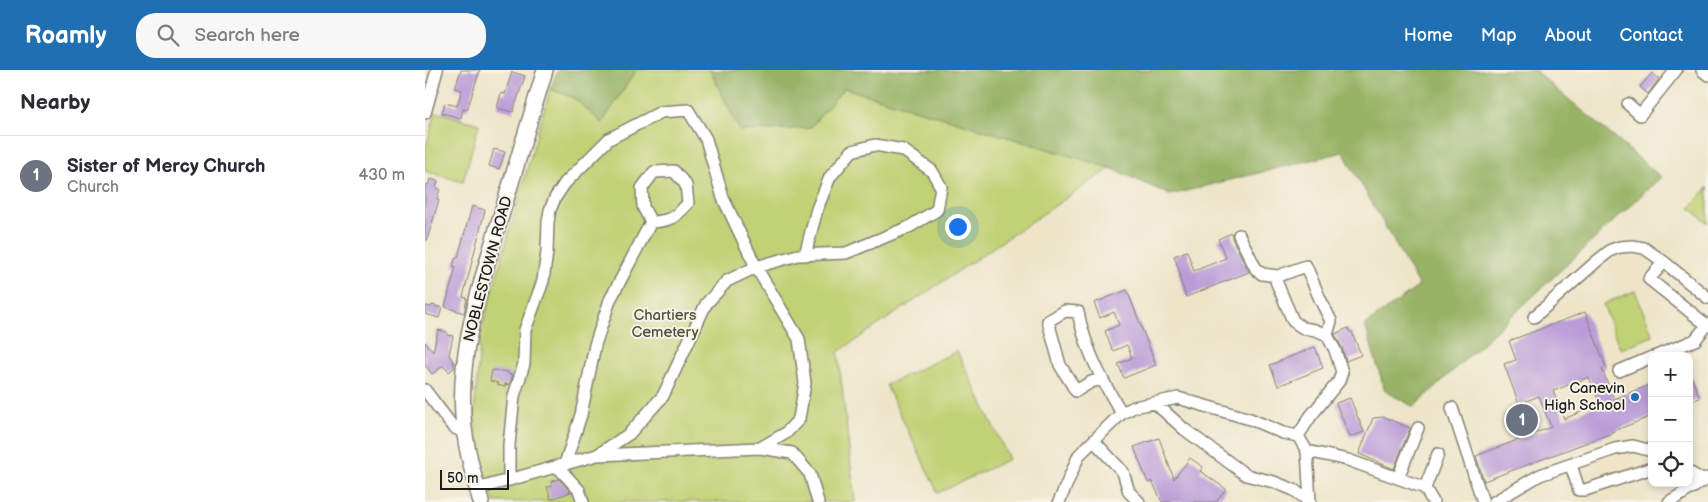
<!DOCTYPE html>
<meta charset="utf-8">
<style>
body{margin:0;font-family:"Balsamiq Sans",sans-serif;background:#f7f7f7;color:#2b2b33}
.controls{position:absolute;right:15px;bottom:15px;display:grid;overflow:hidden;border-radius:10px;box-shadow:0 2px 8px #0003}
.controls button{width:45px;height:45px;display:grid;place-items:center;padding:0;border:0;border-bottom:1px solid #e1e1e2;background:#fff;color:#2b2b33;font:25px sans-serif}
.scale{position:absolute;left:15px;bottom:12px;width:69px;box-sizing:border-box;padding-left:5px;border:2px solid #1c1c1c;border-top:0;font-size:14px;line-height:18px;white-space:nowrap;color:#1c1c1c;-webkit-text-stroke:4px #f7f3e8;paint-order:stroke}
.you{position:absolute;left:532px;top:156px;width:18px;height:18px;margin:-12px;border:4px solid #fff;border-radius:50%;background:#1a73e8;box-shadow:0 0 0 8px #1a73e833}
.badge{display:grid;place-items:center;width:32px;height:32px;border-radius:50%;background:#1f6fb2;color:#fff;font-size:16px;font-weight:700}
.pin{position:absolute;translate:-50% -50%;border:2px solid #fff;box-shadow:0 1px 5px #0006}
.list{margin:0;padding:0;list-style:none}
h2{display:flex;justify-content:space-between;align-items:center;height:65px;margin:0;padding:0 20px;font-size:21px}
h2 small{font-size:16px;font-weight:400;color:#7c7c81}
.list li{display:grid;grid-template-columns:32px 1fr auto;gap:15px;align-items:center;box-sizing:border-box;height:80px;padding:0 20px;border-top:1px solid #e1e1e2}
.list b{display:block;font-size:19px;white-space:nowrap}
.list p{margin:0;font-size:16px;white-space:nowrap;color:#7c7c81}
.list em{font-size:16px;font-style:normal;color:#7c7c81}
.icon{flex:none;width:28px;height:28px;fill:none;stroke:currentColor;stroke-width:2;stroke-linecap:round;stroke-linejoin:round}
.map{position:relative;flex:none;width:1283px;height:432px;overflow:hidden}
header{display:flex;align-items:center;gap:30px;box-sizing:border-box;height:70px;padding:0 25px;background:#1f6fb2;color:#fff}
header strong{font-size:24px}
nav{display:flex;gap:28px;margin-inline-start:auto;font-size:18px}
.search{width:350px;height:45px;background:#f7f7f7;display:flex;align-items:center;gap:12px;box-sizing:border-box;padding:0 18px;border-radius:20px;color:#7c7c81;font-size:19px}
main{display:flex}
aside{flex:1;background:#fff}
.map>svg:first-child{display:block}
.green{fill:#c1d174;stroke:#6e7648}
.forest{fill:#98b366;stroke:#5a6841}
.building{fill:#ba9bd8;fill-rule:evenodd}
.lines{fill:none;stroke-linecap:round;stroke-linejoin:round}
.minor-casing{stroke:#858072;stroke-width:14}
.major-casing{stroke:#858072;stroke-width:18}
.minor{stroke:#fff;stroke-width:11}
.major{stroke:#fff;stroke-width:15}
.poi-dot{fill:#1f6fb2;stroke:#f7f3e8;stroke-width:2}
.labels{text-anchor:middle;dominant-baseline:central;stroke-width:4;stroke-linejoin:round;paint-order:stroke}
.street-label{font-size:15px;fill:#1c1c1c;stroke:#f7f3e8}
.park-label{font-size:15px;fill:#4e5236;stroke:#f7f3e8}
.poi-label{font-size:15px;fill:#1c1c1c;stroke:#f7f3e8;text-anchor:end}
</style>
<header>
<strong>Roamly</strong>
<div class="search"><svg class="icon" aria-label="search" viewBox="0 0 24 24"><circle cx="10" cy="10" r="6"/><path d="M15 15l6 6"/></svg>Search here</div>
<nav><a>Home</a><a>Map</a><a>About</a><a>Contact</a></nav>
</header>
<main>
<aside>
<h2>Nearby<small></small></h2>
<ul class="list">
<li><span class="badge" style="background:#6b7280">1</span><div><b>Sister of Mercy Church</b><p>Church</p></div><em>430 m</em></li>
</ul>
</aside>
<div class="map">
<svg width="1283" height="432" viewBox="0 0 1283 432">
<rect width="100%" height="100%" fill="#f7f3e8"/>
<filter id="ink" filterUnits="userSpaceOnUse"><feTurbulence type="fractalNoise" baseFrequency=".02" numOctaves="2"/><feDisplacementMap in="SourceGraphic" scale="10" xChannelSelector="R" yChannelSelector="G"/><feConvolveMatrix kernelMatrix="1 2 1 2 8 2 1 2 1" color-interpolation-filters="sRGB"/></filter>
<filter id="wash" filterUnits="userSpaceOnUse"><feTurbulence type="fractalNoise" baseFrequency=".0096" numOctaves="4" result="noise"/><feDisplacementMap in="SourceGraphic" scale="20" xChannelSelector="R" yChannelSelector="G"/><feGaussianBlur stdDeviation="1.12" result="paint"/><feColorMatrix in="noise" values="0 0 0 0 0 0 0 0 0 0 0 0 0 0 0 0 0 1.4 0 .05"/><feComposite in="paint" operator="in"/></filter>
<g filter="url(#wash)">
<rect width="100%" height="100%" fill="#eee5c9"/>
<path class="green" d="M211,0h74l30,61 70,-3 34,-40 267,80 -273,184 17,150h-361l-12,-32 -8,-53 7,-86 69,-242 24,9 28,25z
M11,42l43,12 -16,58 -38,-11v-21z
M1283,117v36l-18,-15z
M1210,221l18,45 -33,13 -17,-45z
M532,281l52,108 -71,34 -52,-108z"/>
<path class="forest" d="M133,0h78l-34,53 -28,-25 -24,-9z
M285,0h824l127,107 -247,230 -29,-16 -20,-66 54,-39 -76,-134 -173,43 -59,-27 -267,-80 -34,40 -70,3z"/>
<g id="blocks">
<path class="building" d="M36,0h19l-13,40 -4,-1 -2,9 -19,-5 3,-10 12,3 5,-16 -7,-2z
M87,2l13,4 -12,36 -16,-4 4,-15 4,1z
M1227,3l7,6 -11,15 -8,-7z
M69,79l11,3 -6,17 -10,-3z
M5,109l8,2 -2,7 4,1 -3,10 2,1 -12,40h-2v-55h3z
M47,136l13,4 -22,87 4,1 -3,15 -19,-6 11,-40 -3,-1 3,-9h2z
M807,163v5l17,34 -63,25 -7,-20 2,-1 -7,-20 13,-5 7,20 32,-13 -8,-19z
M702,220l29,75 -32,13 -6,-14 14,-6 -5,-13 -14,6 -8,-20 14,-6 -5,-13 -14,6 -6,-15z
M7,235l10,3 -3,10 -14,-4v-8l6,1z
M1160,242l21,55 -4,2 12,30 38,-15v32l-41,16 1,1 -128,48 -8,-25 75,-29 -12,-31 -20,8 -15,-40 12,-4 -7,-19zM1164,307l11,27 -36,15 -11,-28z
M923,258l2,4h2l9,23 -15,6 -4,-13 -7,-14z
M13,260l9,2v3l6,1 -4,19 5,8v5l-5,4 -6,-6 -11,8 -7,-9v-23l8,10z
M890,277l8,21 -45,18 -8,-21z
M67,300l16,2v2l5,1 -4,10 -4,-1v3l-7,-2v-2l-8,-2z
M1264,302l11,26 -11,4z
M925,328l14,34 -14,5 -14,-34z
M959,347l26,11 -16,41 -35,-15 14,-36z
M734,368l15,41 16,-21 13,9 -3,4 26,18 -10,13h-54l-10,-21 -4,2 -14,-36z
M134,409l12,13 -20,7 -4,-12 5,-1 -1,-5z"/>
</g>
</g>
<g filter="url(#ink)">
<use href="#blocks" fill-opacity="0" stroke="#858072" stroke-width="1"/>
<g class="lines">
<g class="minor-casing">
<path id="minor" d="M1277,0l6,5
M1203,34l12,11 36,-45
M0,43l12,-43
M249,101l12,14 2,18c-13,15 -17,18 -37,19l-8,-15 -1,-19 12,-16z
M814,165l17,34 6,5 16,2
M1239,192l-15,17 59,47
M1109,247l63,-56 14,-11 9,-3 12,-1 12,2 20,14 44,36
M1231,286l39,-16 13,-16
M1194,301l33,-14
M677,309l-11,3 -15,9 -16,-26 -12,-44 17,-10 13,1c7,36 24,70 44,101
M0,320l28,37 12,6
M730,333l29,26 62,46 28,7 20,8 16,12
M1027,338l31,94
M873,366l12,-19 29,-36 3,-9 -7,-22 -8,-15 -12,-5 -12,-2 -10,-7 -17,-40 2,-5 28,-10 14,33 11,22 -4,14
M669,371l29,31 6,20 10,10
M882,381l41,9 77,28
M173,385l162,-7 32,5 18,21 8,28
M140,394l16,-49 14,-70 15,-45 41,-78
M1146,395l8,25h6l67,-22
M132,396l22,24 4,12
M1264,402l15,9
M973,408l20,-50
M84,410v-35l5,-49 10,-32 1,-34 18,-49 4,-29 1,-30 2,-12 5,-12 10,-15 44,-44 52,-27 27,-2 18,29 17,59 33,69 43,72 6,44 -6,36 -13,14 -26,15
M52,419l120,-34 32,-21 34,-38 43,-92 21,-23 29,-14 42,-12 48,-2 63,-26 28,-17 4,-23 -9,-16 -29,-21 -28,-5 -23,6 -22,26 -13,32 -12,46
M634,432l20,-47 43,-42 12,-6 44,-9 72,21 33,14 15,3 9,15 3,51
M1008,432l-8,-14 13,-34
M1069,432l46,-27 75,-26 18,-3 19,5
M1244,432l39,-24"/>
</g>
<g class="major-casing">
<path id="major" d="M56,432c-7,-24 -14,-49 -17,-74 -8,-71 16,-141 36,-209 15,-49 30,-99 45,-149"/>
</g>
<use href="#minor" class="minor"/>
<use href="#major" class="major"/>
</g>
</g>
<circle class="poi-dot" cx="1210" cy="327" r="5"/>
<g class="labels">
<g class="street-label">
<text transform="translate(63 199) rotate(-75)">NOBLESTOWN ROAD</text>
</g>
<g class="park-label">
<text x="240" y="245">Chartiers<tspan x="240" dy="17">Cemetery</tspan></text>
</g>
<g class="poi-label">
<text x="1200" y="318">Canevin<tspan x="1200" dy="17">High School</tspan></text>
</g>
</g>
</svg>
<div class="controls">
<button>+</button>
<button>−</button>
<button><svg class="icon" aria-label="locate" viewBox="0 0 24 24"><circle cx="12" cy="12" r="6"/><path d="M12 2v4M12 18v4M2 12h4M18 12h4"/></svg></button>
</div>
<div class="scale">50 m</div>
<div class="you"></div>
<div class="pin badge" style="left:1097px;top:350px;background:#6b7280">1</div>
</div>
</main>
